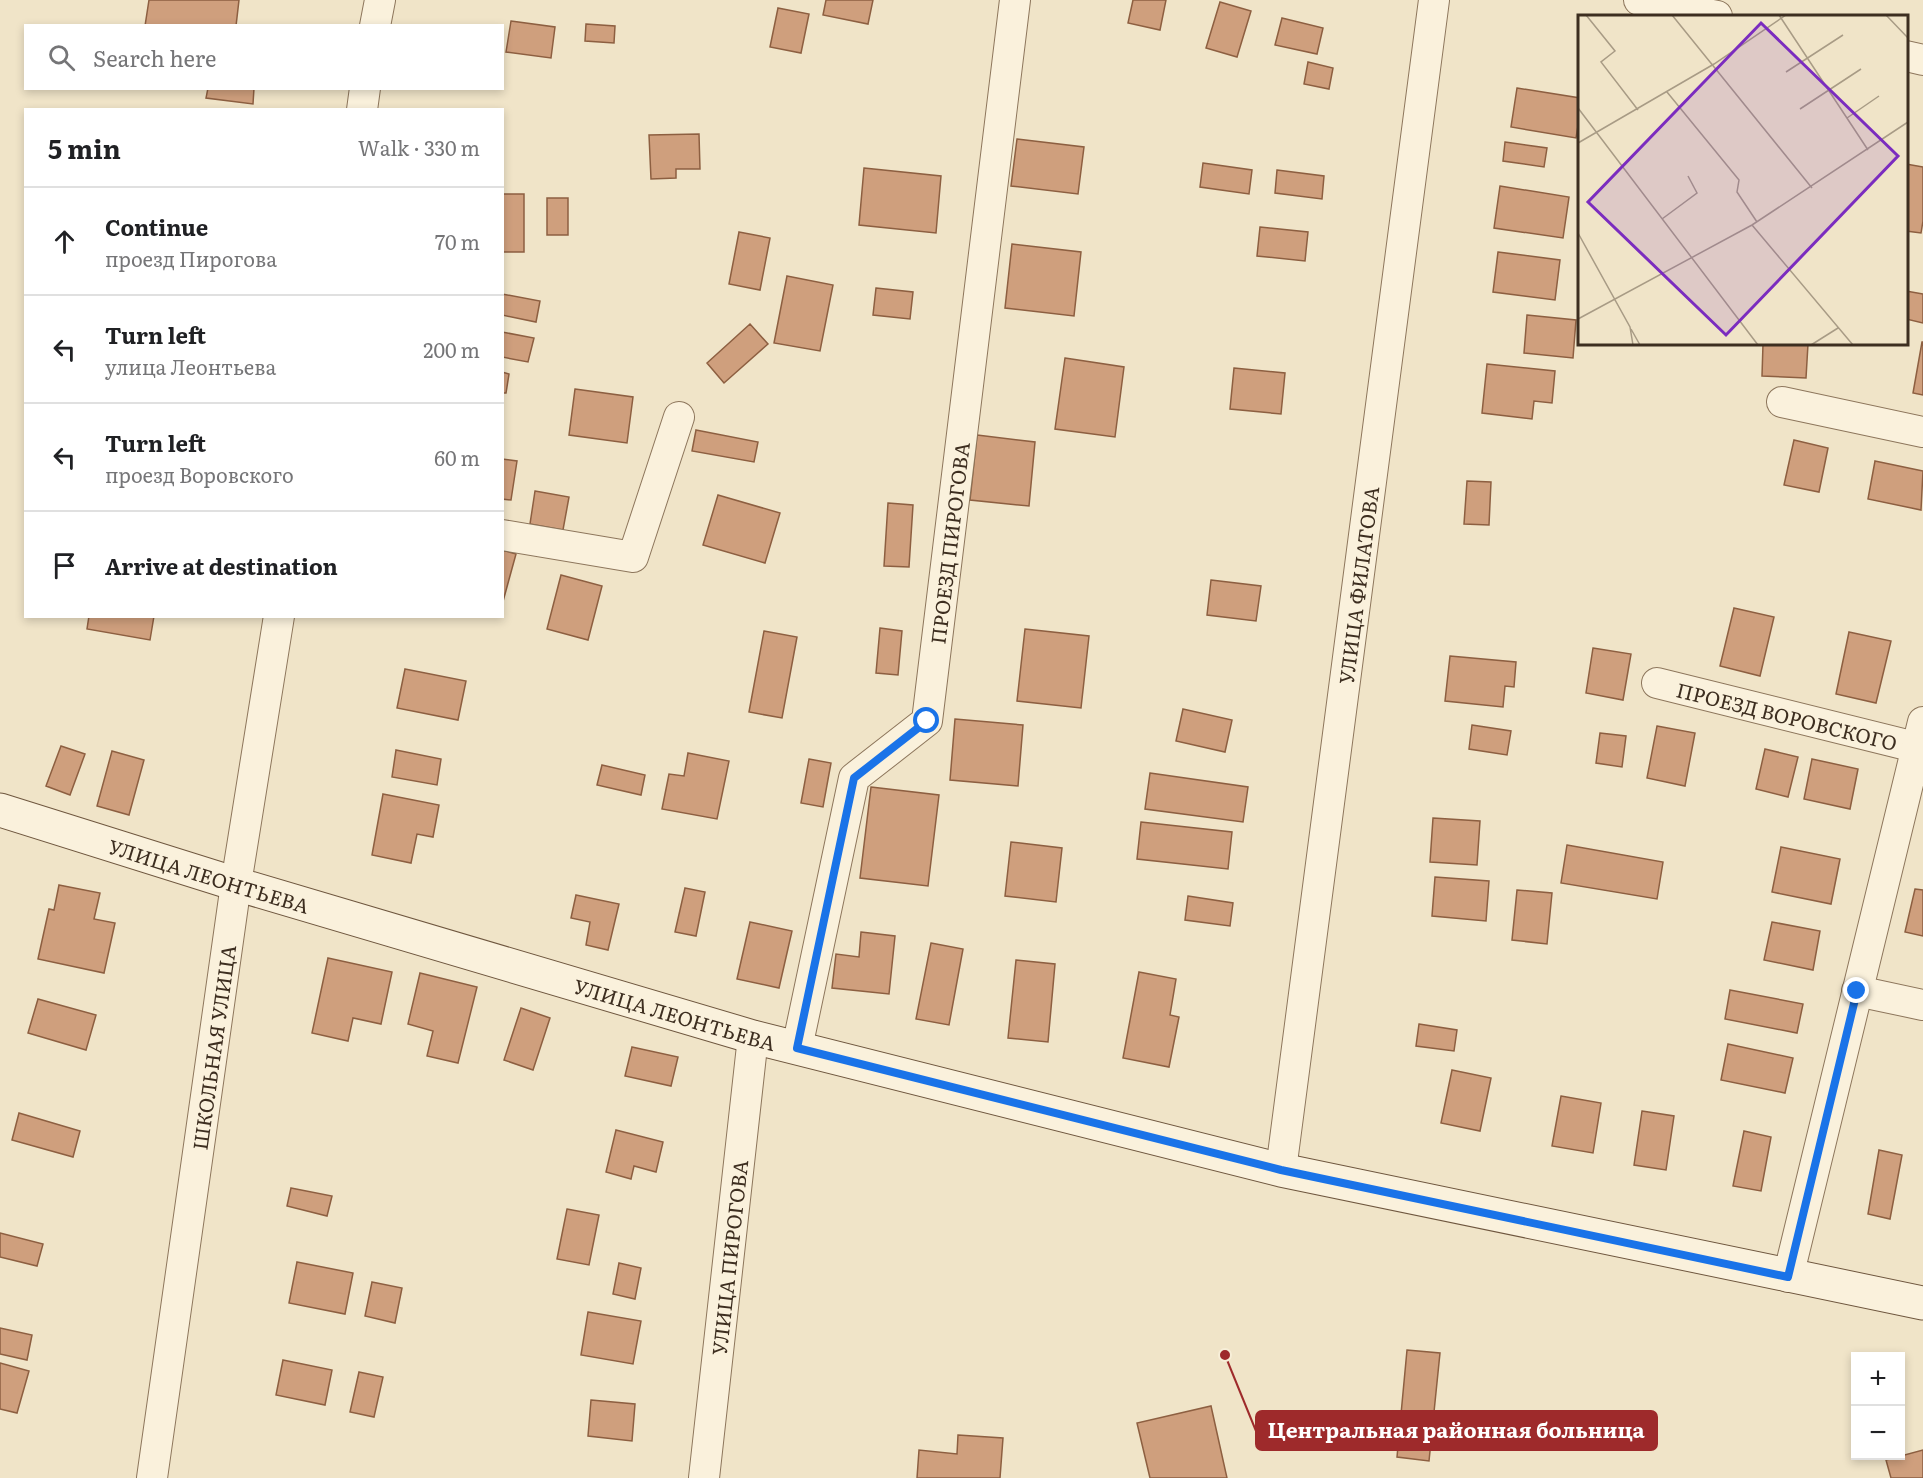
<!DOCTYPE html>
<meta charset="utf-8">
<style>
body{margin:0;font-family:Literata,serif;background:#f2f2f2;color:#202124}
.controls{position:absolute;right:18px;bottom:18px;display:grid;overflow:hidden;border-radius:0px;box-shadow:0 3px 9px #0003}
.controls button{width:54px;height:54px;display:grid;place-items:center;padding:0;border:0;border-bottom:2px solid #e0e0e0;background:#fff;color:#202124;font:30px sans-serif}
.stop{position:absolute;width:18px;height:18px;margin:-14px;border:4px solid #1a73e8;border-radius:50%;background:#fff}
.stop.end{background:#1a73e8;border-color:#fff;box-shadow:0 2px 6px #0008}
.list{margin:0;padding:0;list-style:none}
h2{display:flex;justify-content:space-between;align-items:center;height:78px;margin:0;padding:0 24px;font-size:26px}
h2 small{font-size:20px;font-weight:400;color:#757577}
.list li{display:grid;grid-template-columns:39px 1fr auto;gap:18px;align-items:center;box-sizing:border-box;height:108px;padding:0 24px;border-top:2px solid #e0e0e0}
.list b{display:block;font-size:22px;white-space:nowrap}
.list p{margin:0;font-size:20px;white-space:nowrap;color:#757577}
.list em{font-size:20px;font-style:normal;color:#757577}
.icon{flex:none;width:33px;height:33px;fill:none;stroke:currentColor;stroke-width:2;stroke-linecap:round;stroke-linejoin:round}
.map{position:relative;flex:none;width:1923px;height:1478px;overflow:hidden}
.search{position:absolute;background:#fff;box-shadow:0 3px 9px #0003;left:24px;top:24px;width:480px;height:66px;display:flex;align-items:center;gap:15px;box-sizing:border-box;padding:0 21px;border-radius:0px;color:#757577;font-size:22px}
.panel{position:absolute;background:#fff;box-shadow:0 3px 9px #0003;left:24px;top:108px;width:480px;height:510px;border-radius:0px}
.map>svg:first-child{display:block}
.building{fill:#cf9f7d;stroke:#8d5f41;stroke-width:1.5}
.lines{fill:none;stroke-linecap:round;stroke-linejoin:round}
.street-casing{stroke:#8d765c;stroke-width:32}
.secondary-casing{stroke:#6f573f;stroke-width:35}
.street{stroke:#faf1dc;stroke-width:30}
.secondary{stroke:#faf1dc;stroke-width:33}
.route{stroke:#1a73e8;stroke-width:8}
.labels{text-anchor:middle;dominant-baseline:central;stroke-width:4.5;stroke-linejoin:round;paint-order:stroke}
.street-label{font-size:20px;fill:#3d2e20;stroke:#f7eed8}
.inset-road{fill:none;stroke:#a89b85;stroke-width:1.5}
.view{fill:#7b2cbf;fill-opacity:0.15;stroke:#7b2cbf;stroke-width:3}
.inset-edge{fill:none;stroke:#3d2e20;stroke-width:3}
.leader{fill:none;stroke:#9e2a2b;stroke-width:2}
.callout-dot{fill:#9e2a2b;stroke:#f7eed8;stroke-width:2}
.callout{fill:#9e2a2b;stroke:#9e2a2b;stroke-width:2}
.callout-label{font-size:21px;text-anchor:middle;font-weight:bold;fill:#fff}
</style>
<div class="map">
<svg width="1923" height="1478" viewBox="0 0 1923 1478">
<rect width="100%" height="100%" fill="#f0e4c8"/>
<path class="building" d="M149,0h90l-3,26h-91z
M826,0h47l-5,24 -45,-9z
M1133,0h33l-6,30 -32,-7z
M1220,2l31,9 -14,46 -31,-9z
M778,8l31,6 -8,39 -31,-6z
M1282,18l41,10 -6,26 -42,-9z
M511,21l44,6 -4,31 -45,-6z
M586,24l29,2 -1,17 -29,-2z
M1308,62l25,6 -4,21 -25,-5z
M208,88h46l-1,16 -47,-6z
M1517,88l63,10v15l-4,25 -65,-11z
M699,134l1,35h-24v9l-25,1 -2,-44z
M1017,139l67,8 -6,47 -67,-8z
M1505,142l42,6 -3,19 -41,-6z
M1203,163l49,7 -3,24 -49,-7z
M1906,164l17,3v54l-2,12 -15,-2z
M864,168l77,8 -5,57 -77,-8z
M1277,170l47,6 -2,23 -47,-6z
M1500,186l69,11 -6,41 -69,-10z
M502,194h22v58h-22z
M547,198h21v37h-21z
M1260,227l48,5 -3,29 -48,-5z
M739,232l31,6 -10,52 -31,-6z
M1012,244l69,8 -7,64 -69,-8z
M1498,252l62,8 -5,40 -62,-8z
M787,276l46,9 -13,66 -46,-8z
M876,288l37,4 -3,27 -37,-4z
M1906,291l17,3v29l-17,-4z
M502,294l38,7 -4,21 -34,-7z
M1527,315l49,5 -3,38 -49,-5z
M750,324l18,20 -44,39 -17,-20z
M502,332l32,6 -6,24 -26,-5z
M1922,342h1v53l-10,-2z
M1763,344h45l-2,34 -44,-2z
M1065,358l59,9 -9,70 -60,-8z
M1487,364l68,7 -3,32 -18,-2 -2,18 -50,-6z
M1234,368l51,5 -4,41 -51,-5z
M502,372l7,2 -3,19h-4z
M575,389l58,8 -6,46 -58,-8z
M696,430l62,12 -4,20 -62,-11z
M977,435l58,7 -6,64 -59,-6z
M1794,440l34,8 -9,44 -35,-7z
M502,459l15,2 -6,39 -9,-1z
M1875,461l48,10 -2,39 -53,-11z
M1467,481l24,1 -2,43 -25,-1z
M535,491l34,6 -6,33 -33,-6z
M718,495l62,18 -15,50 -62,-18z
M888,503l25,2 -4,62 -25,-1z
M502,550l14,4 -14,51z
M561,575l41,11 -14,54 -41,-11z
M1211,580l50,6 -5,35 -49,-6z
M1734,608l40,9 -14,59 -40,-10z
M89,616h65l-4,24 -63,-11z
M880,628l22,3 -4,44 -22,-2z
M1025,629l64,7 -8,72 -64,-7z
M764,631l33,6 -15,81 -33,-6z
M1849,632l42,9 -15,62 -40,-9z
M1593,648l38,6 -8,46 -37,-7z
M1450,656l66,6 -2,25 -9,-1 -2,21 -58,-6z
M405,669l61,12 -8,39 -61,-12z
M1183,709l49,11 -7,32 -49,-11z
M955,719l68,6 -5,61 -68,-6z
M1472,725l39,6 -4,24 -38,-6z
M1657,726l38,7 -10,53 -38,-8z
M1600,733l26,3 -4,31 -26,-4z
M61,746l24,8 -15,41 -24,-9z
M1765,749l33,8 -10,40 -32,-8z
M396,750l45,9 -4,26 -45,-8z
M112,751l32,9 -15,55 -32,-9z
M688,753l41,8 -12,58 -55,-10 7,-35 15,2z
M809,759l22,4 -8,44 -22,-4z
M1812,759l46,10 -8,40 -46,-10z
M602,765l43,10 -4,20 -44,-10z
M1150,773l98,14 -5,35 -98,-13z
M871,787l68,8 -11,91 -68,-8z
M383,794l56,11 -6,32 -16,-3 -6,29 -39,-8z
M1433,818l47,3 -3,44 -47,-3z
M1141,822l91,10 -4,37 -91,-10z
M1011,842l51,6 -6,54 -51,-6z
M1567,845l96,17 -6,37 -96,-16z
M1781,847l59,12 -9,45 -59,-12z
M1435,877l54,4 -3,40 -54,-5z
M59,885l41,8 -6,26 21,4 -11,50 -66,-14 11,-50 5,1z
M685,888l20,4 -9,44 -21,-4z
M1915,889l8,1v46l-18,-4z
M1517,890l35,3 -5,51 -35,-4z
M576,895l43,9 -11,46 -22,-5 4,-23 -19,-4z
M1188,896l45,7 -3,23 -45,-6z
M750,922l42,9 -13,57 -42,-9z
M1772,922l48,9 -7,39 -49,-10z
M861,932l34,4 -6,58 -57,-6 4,-34 23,3z
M931,943l32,6 -14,76 -33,-6z
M328,958l64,14 -11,52 -28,-6 -5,23 -36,-8z
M1016,960l39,4 -7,78 -40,-4z
M1139,972l37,7 -6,36 9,2 -10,50 -46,-9z
M420,973l57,14 -19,76 -31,-7 6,-25 -25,-7z
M1730,990l73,14 -6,29 -72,-14z
M38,999l58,16 -10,35 -58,-17z
M521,1008l29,10 -17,52 -29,-10z
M1419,1024l38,6 -3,21 -38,-5z
M1728,1044l65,14 -8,35 -64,-13z
M632,1047l46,10 -7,29 -46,-10z
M1452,1070l39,8 -11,53 -39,-8z
M1561,1096l40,7 -8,50 -41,-7z
M1642,1111l32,5 -8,54 -32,-5z
M19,1113l61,18 -7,26 -61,-17z
M616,1130l47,12 -7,30 -22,-6 -3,13 -25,-7z
M1744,1131l27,6 -10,54 -28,-5z
M1879,1150l23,5 -12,64 -22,-5z
M291,1188l41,8 -5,20 -40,-10z
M567,1209l32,6 -10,50 -32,-6z
M0,1233l43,11 -6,22 -37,-9z
M297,1262l56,11 -8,41 -56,-11z
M619,1263l22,5 -6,31 -22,-5z
M372,1282l30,6 -7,35 -30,-7z
M588,1312l53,9 -8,43 -52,-9z
M0,1328l32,7 -5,25 -27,-6z
M1407,1350l33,3 -11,108 -32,-4z
M283,1360l49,10 -7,35 -49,-10z
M0,1363l29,8 -12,42 -17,-4z
M359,1372l24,5 -9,40 -24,-5z
M591,1400l44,4 -3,37 -44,-5z
M1211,1406l16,72h-77l-13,-55z
M958,1435l45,3 -3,40h-83l2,-28 38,4z
M1923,1450v28h-32l-5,-18z"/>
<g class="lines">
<g class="street-casing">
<g id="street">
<path d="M1639,0l78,16"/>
<path d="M375,26l5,-26"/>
<path d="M1906,56l17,4"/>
<path d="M362,110l3,-22"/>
<path d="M1782,402l141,30"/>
<path d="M502,535l131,22 46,-140"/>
<path id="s1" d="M1657,683l266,66"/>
<path d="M1857,991l66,14"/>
<path id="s2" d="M797,1048l57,-270 73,-57 88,-721"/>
<path id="s3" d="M1281,1170l153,-1170"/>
<path d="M1788,1277l135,-555"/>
<path id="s4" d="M152,1478l84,-594 43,-268"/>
<path id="s5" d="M704,1478l49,-441"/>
</g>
</g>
<g class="secondary-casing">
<g id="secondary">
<path id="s6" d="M0,810l236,74 517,153 528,133 642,133"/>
</g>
</g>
<use href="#street" class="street"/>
<use href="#secondary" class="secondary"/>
</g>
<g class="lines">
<path class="route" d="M927,721l-73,57 -57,270 484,122 507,107 69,-286"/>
</g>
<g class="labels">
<g class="street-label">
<text stroke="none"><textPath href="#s2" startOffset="548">ПРОЕЗД ПИРОГОВА</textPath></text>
<text stroke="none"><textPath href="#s3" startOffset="590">УЛИЦА ФИЛАТОВА</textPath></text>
<text stroke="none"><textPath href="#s1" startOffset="134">ПРОЕЗД ВОРОВСКОГО</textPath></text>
<text stroke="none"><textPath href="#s6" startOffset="219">УЛИЦА ЛЕОНТЬЕВА</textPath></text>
<text stroke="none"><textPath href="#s6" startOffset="705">УЛИЦА ЛЕОНТЬЕВА</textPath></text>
<text stroke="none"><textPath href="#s4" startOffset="435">ШКОЛЬНАЯ УЛИЦА</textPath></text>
<text stroke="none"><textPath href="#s5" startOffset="222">УЛИЦА ПИРОГОВА</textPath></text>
</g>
</g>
<g transform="translate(1578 15)">
<rect width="330" height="330" fill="#f0e4c8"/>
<path class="inset-road" d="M8,0l29,36 -14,11 37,48M94,0l140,173M201,0l89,135M308,0l22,23M208,57l57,-37M89,77l72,88 -2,12 20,30M0,93l180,237M222,94l61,-40M269,103l32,-22M0,128l136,-79 72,-49M84,204l35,-26 -9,-17M174,210l101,120M0,218l52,94 3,18M0,304l174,-94 156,-103M53,314l9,16M233,330l27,-17"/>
<path class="view" d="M183,8l137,133 -172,179 -138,-133z"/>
<rect width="330" height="330" class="inset-edge"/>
</g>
<path class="leader" d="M1225 1355L1256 1431"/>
<circle class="callout-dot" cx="1225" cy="1355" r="6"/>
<rect class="callout" x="1256" y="1411" width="401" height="39" rx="6"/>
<g class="callout-label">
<text x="1456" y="1438">Центральная районная больница</text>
</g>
</svg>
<div class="controls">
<button>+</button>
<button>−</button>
</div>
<div class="stop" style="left:927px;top:721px"></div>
<div class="stop end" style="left:1857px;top:991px"></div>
<div class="search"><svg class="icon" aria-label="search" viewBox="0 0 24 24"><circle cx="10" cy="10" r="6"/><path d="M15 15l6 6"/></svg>Search here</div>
<section class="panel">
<h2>5 min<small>Walk · 330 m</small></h2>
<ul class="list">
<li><svg class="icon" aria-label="ahead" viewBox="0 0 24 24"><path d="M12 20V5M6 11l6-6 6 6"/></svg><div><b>Continue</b><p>проезд Пирогова</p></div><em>70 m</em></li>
<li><svg class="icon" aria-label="left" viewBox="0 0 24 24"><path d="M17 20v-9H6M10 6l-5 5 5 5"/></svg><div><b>Turn left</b><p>улица Леонтьева</p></div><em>200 m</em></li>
<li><svg class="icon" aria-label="left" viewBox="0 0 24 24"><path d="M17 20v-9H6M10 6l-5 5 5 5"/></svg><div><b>Turn left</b><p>проезд Воровского</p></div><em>60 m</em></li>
<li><svg class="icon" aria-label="arrive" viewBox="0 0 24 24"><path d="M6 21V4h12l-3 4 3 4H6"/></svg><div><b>Arrive at destination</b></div></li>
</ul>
</section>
</div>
